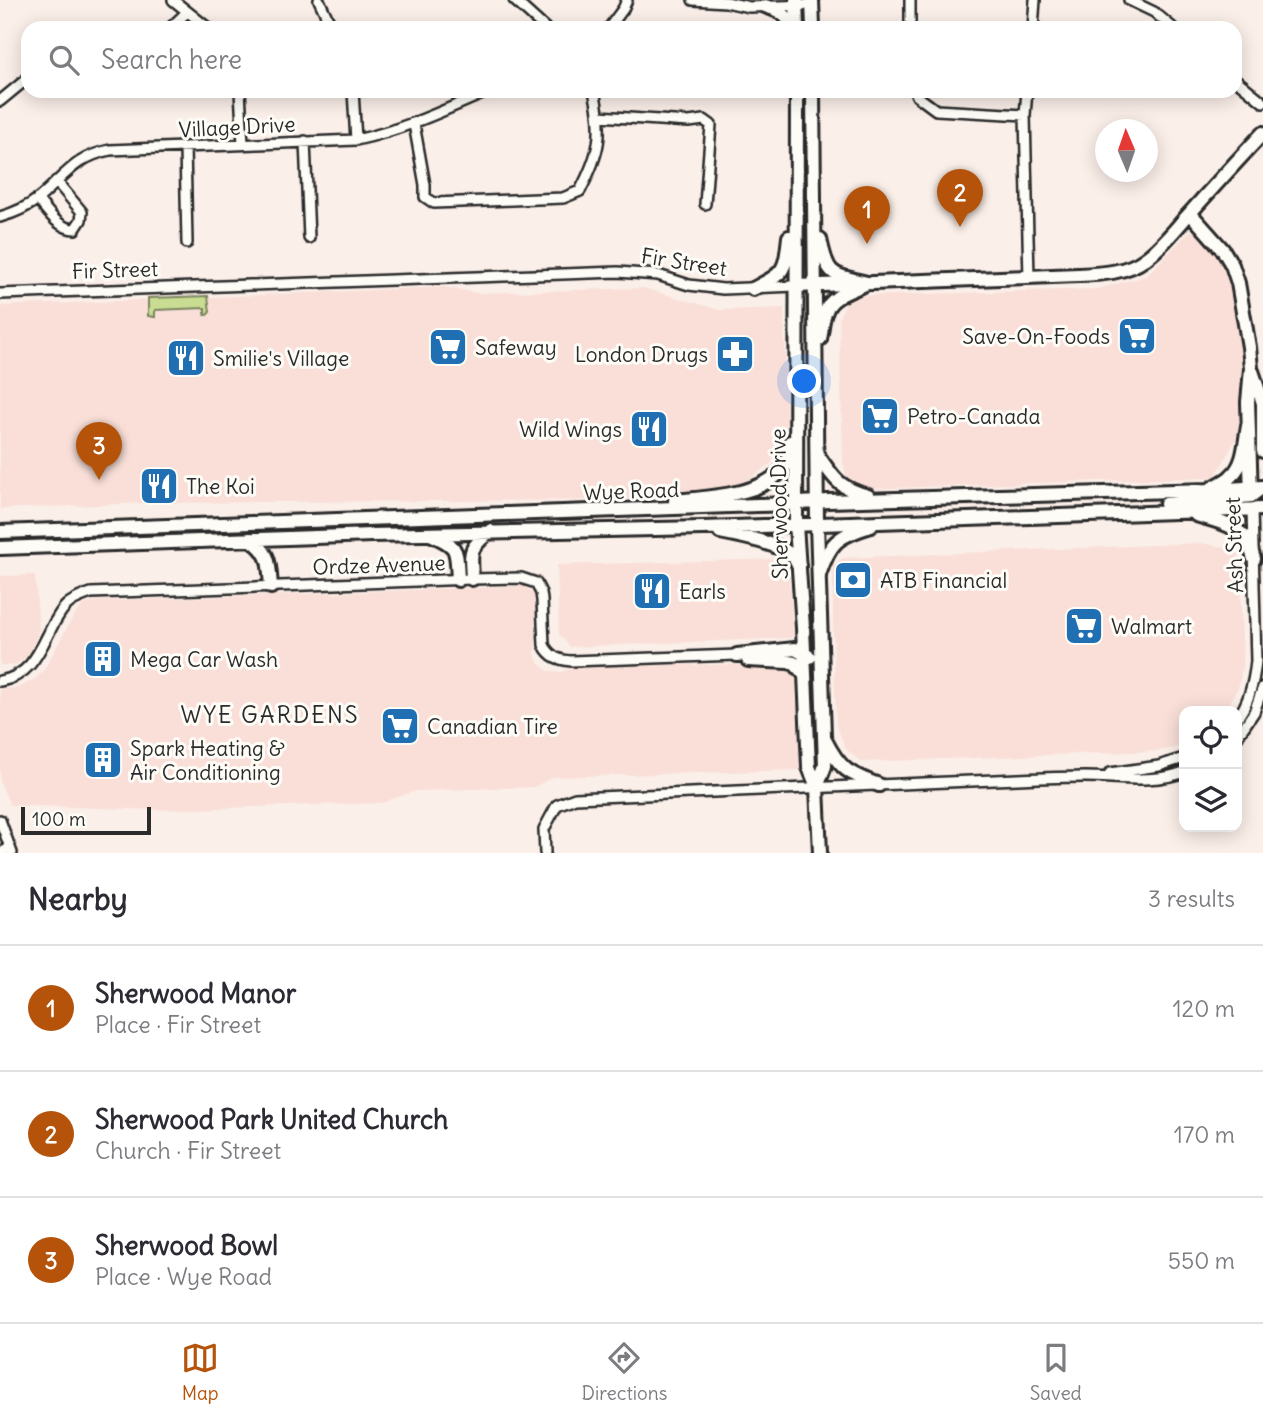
<!DOCTYPE html>
<meta charset="utf-8">
<style>
body{margin:0;font-family:Delius,sans-serif;background:#f2f2f3;color:#2b2b33}
.controls{position:absolute;right:21px;bottom:21px;display:grid;overflow:hidden;border-radius:14px;box-shadow:0 4px 18px #0003}
.controls button{width:63px;height:63px;display:grid;place-items:center;padding:0;border:0;border-bottom:2px solid #e1e1e2;background:#fff;color:#2b2b33;font:35px sans-serif}
.compass{position:absolute;left:1095px;top:119px;width:63px;height:63px;border-radius:50%;background:#fff;box-shadow:0 4px 18px #0003;rotate:358deg}
.scale{position:absolute;left:21px;bottom:18px;width:130px;box-sizing:border-box;padding-left:7px;border:4px solid #2b2b2b;border-top:0;font-size:19px;line-height:24px;white-space:nowrap;color:#2b2b2b;-webkit-text-stroke:5px #fdfcf7;paint-order:stroke}
.you{position:absolute;left:805px;top:382px;width:24px;height:24px;margin:-18px;border:5px solid #fff;border-radius:50%;background:#1a73e8;box-shadow:0 0 0 10px #1a73e833}
.badge{display:grid;place-items:center;width:46px;height:46px;border-radius:50%;background:#b45309;color:#fff;font-size:23px;font-weight:700}
.pin{position:absolute;translate:-50% -58px;filter:drop-shadow(0 2px 4px #0008)}
.pin::after{content:'';position:absolute;top:37px;width:24px;height:21px;background:inherit;clip-path:polygon(0 0,100% 0,50% 100%)}
.list{margin:0;padding:0;list-style:none}
h2{display:flex;justify-content:space-between;align-items:center;height:91px;margin:0;padding:0 28px;font-size:30px}
h2 small{font-size:23px;font-weight:400;color:#7c7c81}
.list li{display:grid;grid-template-columns:46px 1fr auto;gap:21px;align-items:center;box-sizing:border-box;height:126px;padding:0 28px;border-top:2px solid #e1e1e2}
.list b{display:block;font-size:26px;white-space:nowrap}
.list p{margin:0;font-size:23px;white-space:nowrap;color:#7c7c81}
.list em{font-size:23px;font-style:normal;color:#7c7c81}
.icon{flex:none;width:38px;height:38px;fill:none;stroke:currentColor;stroke-width:2;stroke-linecap:round;stroke-linejoin:round}
.map{position:relative;flex:none;width:1263px;height:853px;overflow:hidden}
.search{position:absolute;background:#fff;box-shadow:0 4px 18px #0003;left:21px;right:21px;top:21px;height:77px;display:flex;align-items:center;gap:18px;box-sizing:border-box;padding:0 24px;border-radius:21px;color:#7c7c81;font-size:26px}
.sheet{height:469px;background:#fff}
nav{display:flex;justify-content:space-around;align-items:center;box-sizing:border-box;height:98px;border-top:2px solid #e1e1e2;background:#fff;font-size:19px;color:#7c7c81}
nav a{display:grid;justify-items:center;gap:4px}
nav .on{color:#b45309}
.map>svg:first-child{display:block}
.built{fill:#f9dfd8}
.green{fill:#c8dc92;stroke:#7a845e;stroke-width:2}
.lines{fill:none;stroke-linecap:round;stroke-linejoin:round}
.minor-casing{stroke:#2b2b2b;stroke-width:14}
.tertiary-casing{stroke:#2b2b2b;stroke-width:18}
.secondary-casing{stroke:#2b2b2b;stroke-width:18}
.minor{stroke:#fdfcf7;stroke-width:9}
.tertiary{stroke:#fdfcf7;stroke-width:12}
.secondary{stroke:#fdfcf7;stroke-width:12}
.labels{text-anchor:middle;dominant-baseline:central;stroke-width:6;stroke-linejoin:round;paint-order:stroke}
.street-label{font-size:21px;fill:#2b2b2b;stroke:#fdfcf7}
.poi-label{font-size:21px;fill:#2b2b2b;stroke:#fdfcf7;text-anchor:start}
.neighbourhood-label{font-size:23px;letter-spacing:2px;fill:#2b2b2b;stroke:#fdfcf7}
</style>
<div class="map">
<svg width="1263" height="853" viewBox="0 0 1263 853">
<rect width="100%" height="100%" fill="#fbefe9"/>
<filter id="ink" filterUnits="userSpaceOnUse"><feTurbulence type="fractalNoise" baseFrequency=".0143" numOctaves="2"/><feDisplacementMap in="SourceGraphic" scale="14" xChannelSelector="R" yChannelSelector="G"/><feConvolveMatrix kernelMatrix="1 2 1 2 8 2 1 2 1" color-interpolation-filters="sRGB"/></filter>
<g filter="url(#ink)">
<path class="built" d="M1190,231h9l16,17 13,21 8,24 3,20 4,113 -28,51 -349,12 -19,-9 -4,-20 -4,-143 7,-14 12,-7 239,-7 49,-13z
M444,287l33,6 166,-5 77,22 64,-2 3,114 -15,41 -36,25 -47,9 -76,3 -469,3 -144,6v-203z
M1201,543l33,6 5,6 4,110 -5,23 -13,23h-41v34l-24,6 -299,11 -15,-13 -10,-24 -3,-94v-63l9,-10z
M778,559l10,8 6,67 -3,4 -221,9 -11,-13 -2,-69z
M35,575l4,55 -7,20 -5,7 -12,8h-15v-89z
M524,586l11,9 1,43 -1,15 3,10 10,8 14,1 10,-4 93,-3 127,-1 3,5 5,101 -247,7 -19,10 -119,4 -34,12 -222,7 -149,-5 -10,-23v-93l18,-1 17,-9 9,-9 30,-55 9,-10 12,-4z"/>
<path class="green" d="M208,296l2,16 -3,3h-2v-7l-50,2v7l-7,-1v-18z"/>
<g class="lines">
<g class="minor-casing">
<path id="minor" d="M173,0l35,28
M319,0l13,28
M514,0l31,28
M693,0l33,2 23,5 63,-2
M1129,0l25,12 19,16
M170,28l17,-16
M609,28l14,-19 4,-9
M910,28v-28
M1033,28l2,-28
M1235,79l28,23
M240,91l3,53
M353,91l3,49
M915,91l2,5 19,14 89,5
M1027,91l-2,24 4,163
M0,101l28,-23
M599,116l90,6 15,-2 7,5 -6,79
M414,124l11,61v12l9,6 129,-5 17,-7c20,-38 24,-58 14,-100
M305,141l4,97
M185,147l2,96
M37,199c11,12 21,30 38,30l6,-9 1,-8 -26,-31
M0,217c14,-4 28,-10 39,-19 26,-22 36,-41 71,-48l246,-10c47,-10 89,-30 133,-49
M0,294l618,-22 40,3 31,10 34,4 73,-3
M0,681c32,-5 40,-32 54,-58 4,-6 7,-13 13,-18 6,-6 16,-9 24,-12l381,-14 49,-1 15,5 5,10 1,7 2,45c6,12 15,15 27,16l166,-6
M1237,718c13,-16 17,-37 19,-57l-4,-152
M1237,737l17,-25 9,-25
M1110,773l49,-7 25,-8
M0,820l12,33
M0,853l10,-5
M545,853l-1,-24 13,-24 18,-7 443,-19c22,-1 44,-2 67,-2 32,0 69,7 99,-5"/>
</g>
<g class="tertiary-casing">
<path id="tertiary" d="M1190,213l33,37 9,15 6,18 11,64 2,21 -3,34 3,94
M796,286l282,-11c22,-1 49,-2 67,-16 17,-12 31,-31 45,-46 24,-27 49,-54 73,-80
M1252,371l11,32v48
M817,524l8,242 -8,21
M796,525l7,103 6,139 8,20 3,66
M737,655l58,-6 15,8
M748,660l40,2 6,1 11,12
M825,740c15,30 24,34 54,45"/>
</g>
<g class="secondary-casing">
<path id="secondary" d="M796,0l1,28
M812,0l1,28
M765,6c14,4 22,9 29,22
M813,91l4,433
M820,239c8,38 11,35 47,44
M753,289c32,-17 32,-16 36,-52
M820,339c2,-9 2,-20 6,-28 5,-16 28,-21 41,-28
M817,454c17,25 22,34 51,42
M1212,488c7,-4 15,-7 20,-13 13,-11 13,-34 16,-49
M675,501c33,-4 93,-5 111,-37 3,-7 3,-15 4,-22
M1166,504l85,-8 12,-9
M1196,515c17,5 43,10 52,27 3,5 4,12 6,17
M796,525l1,-434
M0,532l788,-28 40,-3 381,-11 54,-3
M720,532c20,4 59,11 74,25 2,2 3,6 5,9
M430,534c30,13 26,15 28,46
M250,539c21,14 19,25 21,48
M0,548l372,-13 331,-7 560,-19
M819,575c11,-33 18,-39 52,-49
M472,579c-1,-29 -5,-28 18,-48"/>
</g>
<use href="#minor" class="minor"/>
<use href="#tertiary" class="tertiary"/>
<use href="#secondary" class="secondary"/>
</g>
</g>
<defs>
<g id="supermarket-square" transform="scale(2.0125)"><rect x="-9" y="-9" width="18" height="18" rx="4" fill="#1f6fb2" stroke="#fdfcf7"/><path d="M-6-5.5h2.5l.6 2H6L4.5 2H-2.5L-4.4-4H-6ZM-1.5 3.2a1.3 1.3 0 1 0 .1 0ZM3 3.2a1.3 1.3 0 1 0 .1 0Z" fill="#fff"/></g>
<g id="pharmacy-square" transform="scale(2.0125)"><rect x="-9" y="-9" width="18" height="18" rx="4" fill="#1f6fb2" stroke="#fdfcf7"/><path d="M-2-6h4v4h4v4h-4v4h-4v-4h-4v-4h4Z" fill="#fff"/></g>
<g id="restaurant-square" transform="scale(2.0125)"><rect x="-9" y="-9" width="18" height="18" rx="4" fill="#1f6fb2" stroke="#fdfcf7"/><path d="M-5-6h1v4h1v-4h1v4h1v-4h1v5L-1.5 .5V6h-2V.5L-5-1ZM5-6V6H3V1.5H1.5Q1.5-4 5-6Z" fill="#fff"/></g>
<g id="bank-square" transform="scale(2.0125)"><rect x="-9" y="-9" width="18" height="18" rx="4" fill="#1f6fb2" stroke="#fdfcf7"/><path d="M-6-4H6V4H-6ZM0-2.3a2.3 2.3 0 1 0 0 4.6a2.3 2.3 0 1 0 0-4.6Z" fill="#fff"/></g>
<g id="building-square" transform="scale(2.0125)"><rect x="-9" y="-9" width="18" height="18" rx="4" fill="#1f6fb2" stroke="#fdfcf7"/><path d="M-4-6H4V6H1V3H-1V6H-4ZM-2.5-4.3h1.7v1.8h-1.7ZM.8-4.3h1.7v1.8H.8ZM-2.5-1h1.7V.8h-1.7ZM.8-1h1.7V.8H.8Z" fill="#fff"/></g>
</defs>
<g fill-rule="evenodd">
<use href="#supermarket-square" x="1137" y="336"/>
<use href="#supermarket-square" x="448" y="347"/>
<use href="#pharmacy-square" x="735" y="354"/>
<use href="#restaurant-square" x="186" y="358"/>
<use href="#supermarket-square" x="880" y="416"/>
<use href="#restaurant-square" x="649" y="429"/>
<use href="#restaurant-square" x="159" y="486"/>
<use href="#bank-square" x="853" y="580"/>
<use href="#restaurant-square" x="652" y="591"/>
<use href="#supermarket-square" x="1084" y="626"/>
<use href="#building-square" x="103" y="659"/>
<use href="#supermarket-square" x="400" y="726"/>
<use href="#building-square" x="103" y="760"/>
</g>
<g class="labels">
<g class="street-label">
<text transform="translate(237 127) rotate(-3)">Village Drive</text>
<text transform="translate(684 262) rotate(9)">Fir Street</text>
<text transform="translate(115 270) rotate(-2)">Fir Street</text>
<text transform="translate(631 491) rotate(-2)">Wye Road</text>
<text transform="translate(779 504) rotate(-91)">Sherwood Drive</text>
<text transform="translate(1234 545) rotate(-92)">Ash Street</text>
<text transform="translate(379 565) rotate(-2)">Ordze Avenue</text>
</g>
<g class="poi-label">
<text x="1110" y="336" text-anchor="end">Save-On-Foods</text>
<text x="475" y="347">Safeway</text>
<text x="708" y="354" text-anchor="end">London Drugs</text>
<text x="213" y="358">Smilie's Village</text>
<text x="907" y="416">Petro-Canada</text>
<text x="622" y="429" text-anchor="end">Wild Wings</text>
<text x="186" y="486">The Koi</text>
<text x="880" y="580">ATB Financial</text>
<text x="679" y="591">Earls</text>
<text x="1111" y="626">Walmart</text>
<text x="130" y="659">Mega Car Wash</text>
<text x="427" y="726">Canadian Tire</text>
<text x="130" y="748">Spark Heating &amp;<tspan x="130" dy="24">Air Conditioning</tspan></text>
</g>
<g class="neighbourhood-label">
<text x="270" y="714">WYE GARDENS</text>
</g>
</g>
</svg>
<div class="controls">
<button><svg class="icon" aria-label="locate" viewBox="0 0 24 24"><circle cx="12" cy="12" r="6"/><path d="M12 2v4M12 18v4M2 12h4M18 12h4"/></svg></button>
<button><svg class="icon" aria-label="layers" viewBox="0 0 24 24"><path d="M12 4l9 5-9 5-9-5zM3 14l9 5 9-5"/></svg></button>
</div>
<svg class="compass" viewBox="-18 -18 36 36"><path d="M0-13l5 13h-10z" fill="#e53935"/><path d="M0 13l5-13h-10z" fill="#7c7c81"/></svg>
<div class="scale">100 m</div>
<div class="you"></div>
<div class="pin badge" style="left:867px;top:244px">1</div>
<div class="pin badge" style="left:960px;top:227px">2</div>
<div class="pin badge" style="left:99px;top:480px">3</div>
<div class="search"><svg class="icon" aria-label="search" viewBox="0 0 24 24"><circle cx="10" cy="10" r="6"/><path d="M15 15l6 6"/></svg>Search here</div>
</div>
<section class="sheet">
<h2>Nearby<small>3 results</small></h2>
<ul class="list">
<li><span class="badge">1</span><div><b>Sherwood Manor</b><p>Place · Fir Street</p></div><em>120 m</em></li>
<li><span class="badge">2</span><div><b>Sherwood Park United Church</b><p>Church · Fir Street</p></div><em>170 m</em></li>
<li><span class="badge">3</span><div><b>Sherwood Bowl</b><p>Place · Wye Road</p></div><em>550 m</em></li>
</ul>
</section>
<nav>
<a class="on"><svg class="icon" aria-label="map" viewBox="0 0 24 24"><path d="M3 6l6-2 6 2 6-2v14l-6 2-6-2-6 2zM9 4v14M15 6v14"/></svg>Map</a>
<a><svg class="icon" aria-label="directions" viewBox="0 0 24 24"><path d="M12 3l9 9-9 9-9-9zM9 14v-3h6M13 9l2 2-2 2"/></svg>Directions</a>
<a><svg class="icon" aria-label="saved" viewBox="0 0 24 24"><path d="M7 4h10v16l-5-4-5 4z"/></svg>Saved</a>
</nav>
